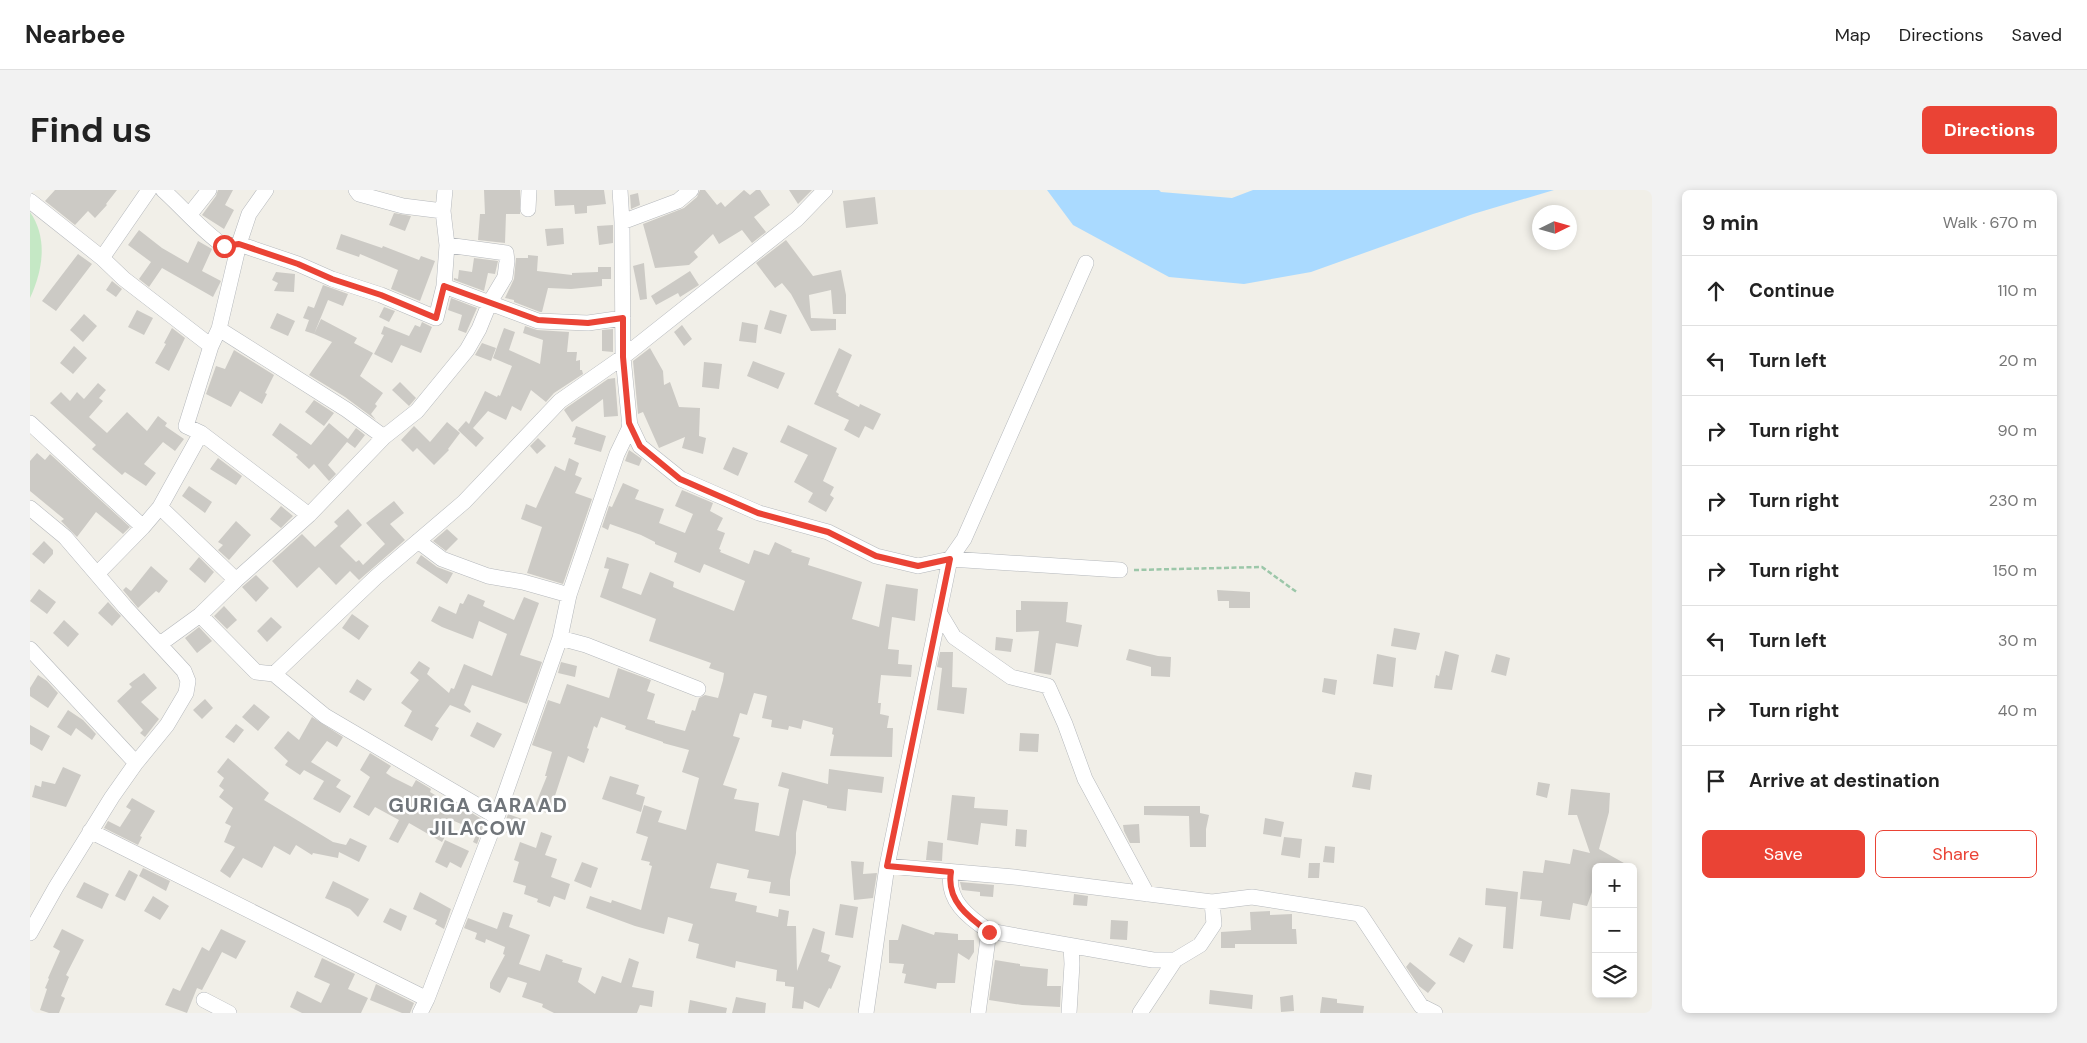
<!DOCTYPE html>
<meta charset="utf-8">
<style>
body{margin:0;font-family:"DM Sans",sans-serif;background:#f2f2f2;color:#222}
.controls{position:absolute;right:15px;bottom:15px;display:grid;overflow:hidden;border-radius:8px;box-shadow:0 2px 8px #0003}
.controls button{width:45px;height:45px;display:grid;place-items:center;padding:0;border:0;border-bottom:1px solid #e0e0e0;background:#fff;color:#222;font:25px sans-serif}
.compass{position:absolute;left:1502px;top:15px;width:45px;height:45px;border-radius:50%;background:#fff;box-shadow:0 2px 8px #0003;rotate:85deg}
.stop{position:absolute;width:15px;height:15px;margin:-11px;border:4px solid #ea4335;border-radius:50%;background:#fff}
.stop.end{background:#ea4335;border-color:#fff;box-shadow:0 1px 5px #0008}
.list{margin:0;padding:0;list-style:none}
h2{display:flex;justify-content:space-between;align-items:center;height:65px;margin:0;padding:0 20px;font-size:21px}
h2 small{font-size:16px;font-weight:400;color:#767676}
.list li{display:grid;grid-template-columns:32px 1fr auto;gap:15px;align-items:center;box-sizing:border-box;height:70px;padding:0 20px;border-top:1px solid #e0e0e0}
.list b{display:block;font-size:19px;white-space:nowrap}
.list em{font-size:16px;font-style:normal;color:#767676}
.actions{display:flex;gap:10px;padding:15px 20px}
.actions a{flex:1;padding:11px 0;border:1px solid #ea4335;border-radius:8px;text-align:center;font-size:18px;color:#ea4335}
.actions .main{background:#ea4335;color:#fff}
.icon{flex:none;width:28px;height:28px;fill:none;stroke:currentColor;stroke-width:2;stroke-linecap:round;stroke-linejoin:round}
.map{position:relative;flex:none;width:1622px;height:823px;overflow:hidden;border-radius:8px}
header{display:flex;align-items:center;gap:30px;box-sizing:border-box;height:70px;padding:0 25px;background:#fff;border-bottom:1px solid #e0e0e0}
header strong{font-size:24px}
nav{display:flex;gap:28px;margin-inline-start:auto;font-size:18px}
.intro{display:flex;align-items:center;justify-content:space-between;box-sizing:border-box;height:120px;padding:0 30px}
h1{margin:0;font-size:35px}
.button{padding:12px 22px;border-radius:8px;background:#ea4335;color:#fff;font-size:18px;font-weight:700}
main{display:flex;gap:30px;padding:0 30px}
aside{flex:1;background:#fff;border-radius:8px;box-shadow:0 2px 8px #0003}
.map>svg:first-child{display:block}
.green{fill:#c5e8c5}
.water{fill:#aadaff}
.building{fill:#cccac5}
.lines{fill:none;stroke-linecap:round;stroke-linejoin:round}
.street-casing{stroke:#b5b8bc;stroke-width:16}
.path{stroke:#9cc7a9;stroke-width:2.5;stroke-dasharray:5 2.5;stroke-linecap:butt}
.street{stroke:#fff;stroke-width:15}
.route{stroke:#ea4335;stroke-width:6}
.labels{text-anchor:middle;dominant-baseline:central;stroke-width:5;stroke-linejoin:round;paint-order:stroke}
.district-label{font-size:20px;font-weight:bold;letter-spacing:1px;fill:#70757a;stroke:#fff}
</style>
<header>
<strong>Nearbee</strong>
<nav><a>Map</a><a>Directions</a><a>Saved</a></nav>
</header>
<div class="intro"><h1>Find us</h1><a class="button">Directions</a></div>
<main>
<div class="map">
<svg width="1622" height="823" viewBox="0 0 1622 823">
<rect width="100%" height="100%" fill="#f1efe8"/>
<path class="green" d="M0,22c18,26 13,58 0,86z"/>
<path class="water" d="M1017,0h112l2,2 71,6 21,-8h301l-81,24 -162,58 -67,12 -75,-7 -96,-52z"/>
<path class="building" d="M25,0h62l-11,14 1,1 -12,13 -7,-7 -13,14 -30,-24z
M188,0h15l-8,15 9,5 -10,19 -22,-14 14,-19z
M454,0h36v24h-14l-1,29 -27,-3 2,-26h5z
M524,0h50l2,14 -19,2v7l-12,1 -1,-9 -19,1z
M670,0h5l12,15 4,-3 4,5 19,-17 6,5 6,-5h4l10,15 -16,12 12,15 -14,11 -10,-13 -23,14 -6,-10 -19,18 4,5 -9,8 -34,3 -12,-44 41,-16 13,-11z
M759,0h23l-14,14z
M608,3l2,12 -9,4 -1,-14z
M845,7l3,27 -32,4 -3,-27z
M364,23l17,3 -6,15 -16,-6z
M583,35v18l-14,2 -2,-19z
M533,38l1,16 -17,2 -2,-17z
M109,40l23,18 26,15 10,-22 14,8 -10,22 19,10 -8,16 -51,-29 -13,19 -10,-8 12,-17 -23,-17z
M311,44l41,14 1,-2 36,14 2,-4 14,5 -15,40 -29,-12 7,-19 -38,-16 -1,3 -23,-8z
M756,50l27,36 28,-6 5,25v19h-13l-2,-24 -22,5 2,23 25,1v11l-25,1 -20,-37 -9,-11 -7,5 -19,-25z
M48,64l14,10 -36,47 -14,-10z
M498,65l10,1 -1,15 35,4v-2l26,-1v-5h13v12h-9v7l-31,3 -23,-1 -6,24h-2l-26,-10v-2l-9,-2 9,-19 2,-21h12z
M444,68l24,3 -3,13 -7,-1 -4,18 -30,-11v-2l4,1 1,-9 13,2z
M614,73l3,36 -7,1 -7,-34z
M660,81l9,14 -19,12 -2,-4 -22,12 -5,-9z
M246,82l19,2 -1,18 -20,-1 4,-8 -6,-3z
M82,91l10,8 -6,8 -10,-7z
M293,95l25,9 -5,12 -15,-6 -14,34 -9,-3 4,-11 -6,-2 5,-12 6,2z
M421,108l26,10 -11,25 -8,-3 4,-15 -14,-5z
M354,117l11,4 -6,11 -10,-5z
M107,120l16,8 -9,17 -16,-8z
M740,120l17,5 -6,19 -17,-5z
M247,123l18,8 -7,15 -18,-8z
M54,124l13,12 -14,16 -13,-12z
M291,129l36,19 -3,5 19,10 -13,23 23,17 -8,11 2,2 -6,8 5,6 -31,-23 -36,-22 23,-33 -18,-8z
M392,132l10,5 -11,26 -20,-8 -9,18 -18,-9 10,-19 -3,-1 3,-8 25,10 6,-11 5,2z
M712,132l16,3 -2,18 -17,-2z
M652,135l10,14 -8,7 -10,-14z
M495,136l12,4 32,2 -2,20h10l-1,9 4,-1v10h2l1,4 -29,19 -8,9 -15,-12 -10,21 -9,-5 -6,14 -18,-9 -15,17 11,10 -8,9 -18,-17 8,-9 3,3 16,-33 12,6 1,-2 2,1 12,-30 -19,-8 11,-30 11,4 -6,18 31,14 3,-24 -20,-7z
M142,138l13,10 -16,33 -14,-8 11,-19 -2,-1z
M583,139v23l-11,-1v-21z
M452,153l14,5 -5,13 -16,-6z
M44,156l13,12 -14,16 -13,-11z
M620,158l13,23 1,14 6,-3 9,25 21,1 -1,28 7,2 -3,16 -21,-6 3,-11 -26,11 -16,-36 -5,2 -5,-53z
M809,158l13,7 -16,37 3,2 -1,2 21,11 1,-3 21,10 -8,16 -8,-4 -6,12 -15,-8 5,-10 -35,-16z
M204,160l40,25 -9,18 2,1 -5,10 -22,-13 -9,16 -25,-13 10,-28 9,3z
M723,171l32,12 -7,16 -31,-13z
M674,172l18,2 -3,25 -17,-2z
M585,188l3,38 -14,1 -1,-18 -31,23 -8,-12 2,-2 42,-29z
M370,192l16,16 -7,8 -17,-16z
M68,193l8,7 -7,8 4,3 -14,16 18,16 20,-21 20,19 11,-15 9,7 -2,3 19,13 -9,12 -12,-9 -19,22 12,9 -10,13 -21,-14 -3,3 -30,-26 4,-4 -46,-42 11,-11 9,9 7,-9 7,7z
M284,210l20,13 -10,13 -19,-14z
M417,232l13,11 -12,16 1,1 -15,15 -17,-17 -4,4 -12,-12 13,-14 16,16z
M250,233l31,22 18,-22 19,16 8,-11 9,7 -10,13 -8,-6 -19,23 8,9 -7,7 -15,-17 -5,5 -13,-12 2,-2 -26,-20z
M758,235l49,23 -14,33 11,6 -4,8 4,3 -8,14 -18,-10 5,-9 -19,-11 14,-27 -28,-13z
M546,236l30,10 -5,16 -27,-8 2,-6 -4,-1z
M508,248l8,8 -9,8 -7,-8z
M703,257l15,6 -10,23 -15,-7z
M599,260l13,9 -3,7 -14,-5z
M7,263l8,7 5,-6 80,73 -7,7 -27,-22 -19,25 -16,-16 3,-2 -34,-28v-30z
M188,268l24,18 -6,9 -26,-16z
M539,268l10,5 -4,12 7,3 -7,15 17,6 -29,85 -36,-11 15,-46 -21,-8 5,-15 10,4 19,-42 10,5z
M593,293l16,7 -4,9 29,10 -5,14 26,10 8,-19 -18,-8 7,-16 31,13 -3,8 13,7 -6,12 8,3 -6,16 2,1 -1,2 29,12 5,-14 15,5 6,-13 17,8 -1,2 19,6 -2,7 54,17 -10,37 27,8 7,-43 32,5 -3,32 -23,-4 -4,32 11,1 -1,14 14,1 -1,12 -30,-2 -3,28h3l-1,11 9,2 -2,12h6l-1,29 -62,-1 4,-21 -2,-1 1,-6 -30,-8 -2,9 -12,-3 -1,4 -17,-3 1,-7 -10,-2 5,-22 -13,-3 -7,22 -7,-2 -7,23 7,2 -17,47 14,4 -3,10 25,4 -4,28 24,5 10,-47 -11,-3 4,-14 46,12 1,-15 55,8 -2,16 -34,-4 -2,22 -19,-3v-2l-24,-6 -7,33v20l-6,27v16l-21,-3 2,-11 -24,-4 2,-8 -32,-7 -7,25 27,5 -2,8 22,5 -1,6 22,5 1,-8 10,2 -2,15h9l1,45 16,-43 12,4 -4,20 9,3 -2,6 13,5 -10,23 -2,-1 -10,20 -15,-7 -1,8 -11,-1 2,-21 -9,-1v-4l-9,-1 1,-11 -41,-9 -1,7 -39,-10 3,-14 -11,-3 5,-17 -25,-7 -4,17 -29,-8 -49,-18 4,-12 21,7 1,-3 29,10 11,-44 -3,-1 1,-3 -9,-2 7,-23 -12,-4 8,-28 18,6 -4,11 28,8 13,-52 -17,-6 7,-22 -26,-7v-1l-38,-13 1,-3 -25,-9 -4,11 -3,-2 -7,22 2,1 -5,14 -16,-7 -19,58 -15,-6 13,-32h-2l7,-24 -20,-7 16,-45 12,4 7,-20 42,14 9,-30 33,12 -4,11 8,3 -8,25 8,2v2l30,8 7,-21 3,1 4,-13 6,-3 13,3 5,-18 1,-7 -15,-5 2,-5 -62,-22 7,-22 -56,-22 9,-28 -5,-1 3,-11 22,7 -7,24 19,7 9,-23 24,10 -1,5 7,3 54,21 11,-30 -41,-17 -4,9 -26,-11 3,-9 -22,-9v-2l-14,-7 -31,-11 -2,6 -6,-3 7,-21 3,1z
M159,296l23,16 -7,11 -23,-17z
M364,311l10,12 -14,11 15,16 -46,40 -9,-9 -14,14 -17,-18 -22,21 -25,-27 30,-27 13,13 23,-21 -4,-4 14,-13 14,16 -22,21 16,16 3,-2 4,5 22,-21 -19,-21z
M251,316l12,10 -12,12 -11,-9z
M206,331l15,14 -22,25 -11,-10 5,-5 -5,-3z
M417,339l11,10 -12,12 -13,-10z
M14,351l9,9v4l-9,10 -12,-10z
M391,365l16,12 16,6 -6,11 -31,-21z
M169,367l15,15 -9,11 -16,-14z
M121,376l17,15 -9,12 -3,-2 -18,17 -15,-18 3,-3 5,4z
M226,385l13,13 -13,14 -14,-15z
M9,399l17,13 -9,12 -17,-13z
M1187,400l33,2v16h-21v-7h-11z
M438,404l17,7 -2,5 31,14 10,-23 15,6 -19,52 22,7 -15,42 -55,-19 -8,20 7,6 -1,2 -20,-8 -15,21 4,2 -7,13 -28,-15 8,-15 -11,-8 18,-23 -9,-7 9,-12 11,7 -3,6 22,19 2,-5 3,1 10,-25 28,12 15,-42 -28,-13 -6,18 -31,-12 -11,-6 8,-15 17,8 4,-11 3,1z
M991,411l47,1 -2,20 16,3 -4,22 -22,-4 -5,32 -17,-3 5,-41 -23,1v-22h5z
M78,412l13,14 -9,10 -14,-13z
M194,416l13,14 -10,9 -13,-13z
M322,424l17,12 -10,14 -17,-12z
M241,427l11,10 -15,15 -10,-11z
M34,430l15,14 -11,13 -15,-14z
M169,437l13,14 -15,12 -12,-15z
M1364,438l26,5 -4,17 -25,-4z
M966,447l17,2 -2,13 -16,-2z
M1099,459l29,7 13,1 -1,20 -19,-1v-9l-25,-7z
M1415,461l14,4 -7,35 -18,-2 2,-13 3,1z
M910,462h13l-1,35 15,1 -3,26 -27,-4 5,-42 -5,-1z
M1347,464l19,4 -3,29 -20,-3z
M1466,464l14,4 -4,18 -15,-4z
M531,472l16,4 -2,11 -17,-4z
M114,483l13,15 -16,14 18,17 -14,18 -5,-4 3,-3 -26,-29 15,-14 -3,-3z
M8,485l9,6 11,12 -10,15 -18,-12v-8z
M1294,488l13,2 -2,15 -13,-3z
M327,489l15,10 -8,12 -15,-9z
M175,509l8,9 -11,11 -9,-9z
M224,514l16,13 -12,14 -16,-14z
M38,520l15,10 13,14 -4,6 -16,-12 -5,8 -14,-9z
M282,527l31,20 -6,10 -10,-6 -16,21 30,18 -5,7 15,9 -11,17 -27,-14 11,-18 -20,-11 -4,5 -15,-10 3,-4 -14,-13 14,-17 11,9z
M447,532l25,12 -8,14 -24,-12z
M206,534l8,6 -10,13 -9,-6z
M0,535l20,11 -8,15 -12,-7z
M990,543l19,1 -1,18 -19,-1z
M340,563l21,13 -5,7 6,4 20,10 4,-7 15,9 -1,3 20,12 2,-2 5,2 28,17 -8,23 -4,-2 5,-11 -24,-10 -12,21 -33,-19 -11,20 -9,-4 10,-19 -24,-13 -6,9 -16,-9 17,-30 -10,-7z
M198,568l41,35 -5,7 69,42 13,3 4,-7 17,8 -8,16 -20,-10 -1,6 -25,-5 -1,2 -16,-10 -6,10 -16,-9 -12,22 -19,-10 -13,20 -10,-7 15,-24 -11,-5 7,-16 -6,-3 8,-15 -14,-11 5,-7 -5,-4 5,-8 -7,-6z
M33,577l18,8 -15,32 -34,-10 3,-12 6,2 1,-6 13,3z
M1325,582l17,3 -2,15 -18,-3z
M580,586l29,9 -3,9 9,3 -4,15 -39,-13z
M1508,592l12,2 -3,14 -11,-3z
M1541,599l39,4 -1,19 -10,37 32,18h-35v14l-9,25 -14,-3 -3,17 -30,-4 2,-15 -22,-2 3,-28 20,2 2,-13 25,4 3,-15 17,4 -13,-38h-9z
M922,605l23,2 -1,11 34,2 -1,16 -26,-3 -3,22 -31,-5z
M102,608l23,13 -15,25 2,1 -4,8 -34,-17 4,-7 12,6 11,-17 -5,-3z
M1114,616h56v7l9,2 -3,14v18h-16l-1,-31 -45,-1z
M478,624l14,5 -7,17 -13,-5z
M1235,628l19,4 -3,15 -18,-3z
M1109,634l1,19h-10l-6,-12 -1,-6z
M986,639l11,1 -1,17 -11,-1z
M511,642l11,4 -7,19 12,4 -6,18 19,7 -5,16 -11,-4 -4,11 -13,-5 1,-3 -14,-5 2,-8 -13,-4 6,-20 -5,-2 6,-18 16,6z
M1254,647l18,2 -2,19 -19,-3z
M415,650l24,11 -8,17 -11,-6 -3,6 -12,-6z
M898,651l15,2 -1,18 -16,-1z
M1295,656l10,1 -1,16 -11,-1z
M821,671l13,1 -1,12 14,-1 -4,25 -19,2z
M552,672l16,6 -7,20 -17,-7z
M1279,673h11l-1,15h-11z
M113,678l27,13 -4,10 -27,-15z
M99,680l9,5 -13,26 -10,-5z
M303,691l36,18 -11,18 -8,-8 -25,-11z
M54,692l25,12 -7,15 -26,-12z
M930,692l34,3 -1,12 -13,-1v-4l-18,-2z
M1456,698l32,4 -5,57 -10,-1 3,-41 -21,-2z
M390,702l31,17 -7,20 -9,-5 2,-4 -24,-11z
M1044,704l14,2 -1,10 -14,-1z
M123,706l16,10 -9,14 -16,-9z
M810,714l18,3 -5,31 -18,-3z
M360,718l17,8 -6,15 -18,-9z
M1240,721v4l22,-1v15h4l1,15h-62v4h-14v-16l30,-2 -1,-18z
M473,722l10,3 -4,12 21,8 -11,29 21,7 6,-17 17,6 -1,2 20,6 -4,14 17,12 7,-18 19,7 8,-25 10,4 -7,25 22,4 -2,16 -12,-2 -3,8h-83l-12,-6 1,-3 -21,-7 5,-14 -19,-6 -8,16 -10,-5v-5l15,-28 -2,-1 2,-7 -19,-8 -1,4 -10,-4 2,-6 -13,-5 4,-10 29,11z
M1081,730l17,1 -1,19 -17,-1z
M872,734l32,11 1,-3 23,2v6h16v12l-5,8 -11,-7 -3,30h-18l-1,6 -32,-6 2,-9 -4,-1 2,-9 -15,-1v-23h9z
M32,739l22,11 -18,35 3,2 -8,19 4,2 -6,15h-10l-9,-3 7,-21 -2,-1 4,-9 -1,-1 12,-27 -7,-4z
M191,739l25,12 -10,18 -14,-7 -20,38 -5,-2 -10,25 -22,-8 8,-17 7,3 22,-44 7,4z
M1429,747l14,8 -9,18 -15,-8z
M292,768l33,16 -7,15 20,9 -7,15h-59l-12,-6 7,-16 24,12 9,-19 -16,-7z
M965,770l25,4v2l28,3 -1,17h14l-1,21 -38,-2 -33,-5z
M1380,772l26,21 -8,10 -9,-7 -13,-19z
M346,794l38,19 -4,10h-8l-32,-13z
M1180,800l43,5 -1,14 -43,-5z
M1263,805l1,16 -13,1 -1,-15z
M706,807l30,6 -1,10h-33z
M1292,807l15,2v4l27,3 -1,7h-43z
M660,810l37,8 -1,5h-38z"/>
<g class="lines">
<g class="street-casing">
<path id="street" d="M133,0c21,19 38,40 61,56l15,-2 59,20 34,15 49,16 55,23 8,-32 3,-41 -4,-34 2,-21
M326,0l3,4 44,12 40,5
M0,11l72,57 22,21 87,67
M498,19l1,-19
M160,24l19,-24
M592,32l56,-21 13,-11
M72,68l47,-68
M414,96l94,35 50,2 35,-5
M189,139l128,81 37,27
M0,233l113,104
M599,233l11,23 41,33 78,34 69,19 48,24 42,10 32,-7 170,11
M171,243l108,82
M130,317l76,73
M0,318l35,29 60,70 59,64 4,10 -2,12 -19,32 -31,38 -24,34 -56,90 -26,46
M388,351l24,18 46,17 35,6 46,13
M67,384l46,-47 17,-20 41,-74 -15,-7 25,-80 8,-17 20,-85 10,-30 17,-24
M909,422l15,25 57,40 37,9 17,38 20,55 62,115
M170,425l56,57 18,2 51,42 172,101
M530,448l26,7 112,44
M130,454l40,-29 36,-35 73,-65 75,-78 33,-26 50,-61 12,-21 11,-27 15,-25 2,-16 -1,-8 -59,-8
M0,459l106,114
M244,484l102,-97 88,-75 96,-101 63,-44 174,-138 28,-29
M60,641l337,168
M857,676l127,11 198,25 40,-5 108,17 61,92 14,7
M921,682c-5,28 17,45 38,59
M174,810l25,13
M390,823l7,-14 70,-182 63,-179 9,-43 48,-141 13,-27 -7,-70 -1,-135 -2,-32
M836,823l21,-147 63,-307 14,-20 122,-276
M948,823l11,-82 164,29h22l25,-15 14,-21 -2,-22
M1039,823l3,-49 -1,-18
M1110,823l35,-53"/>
</g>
<path class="path" d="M1104,380l128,-3 36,26"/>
<use href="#street" class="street"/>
</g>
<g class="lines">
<path class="route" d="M194,56l15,-2 59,20 34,15 49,16 55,23 8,-32 94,34 50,3 35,-5v39l6,66 11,23 40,33 78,34 70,19 48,24 42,10 32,-7 -63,307 64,6c-5,28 17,45 38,60"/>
</g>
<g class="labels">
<g class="district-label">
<text x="448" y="615">GURIGA GARAAD<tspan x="448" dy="23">JILACOW</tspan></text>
</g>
</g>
</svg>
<div class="controls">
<button>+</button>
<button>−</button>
<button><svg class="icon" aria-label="layers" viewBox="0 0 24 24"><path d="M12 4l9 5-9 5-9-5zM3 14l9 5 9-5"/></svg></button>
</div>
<svg class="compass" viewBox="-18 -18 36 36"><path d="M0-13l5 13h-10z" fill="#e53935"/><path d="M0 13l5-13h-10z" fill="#767676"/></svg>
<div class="stop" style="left:194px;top:56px"></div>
<div class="stop end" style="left:959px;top:742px"></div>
</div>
<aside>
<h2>9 min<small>Walk · 670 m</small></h2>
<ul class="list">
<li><svg class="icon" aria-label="ahead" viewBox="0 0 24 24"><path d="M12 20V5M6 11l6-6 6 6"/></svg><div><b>Continue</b></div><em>110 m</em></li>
<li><svg class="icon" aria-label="left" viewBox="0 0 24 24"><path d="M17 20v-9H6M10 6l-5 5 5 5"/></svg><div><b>Turn left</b></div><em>20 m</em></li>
<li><svg class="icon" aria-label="right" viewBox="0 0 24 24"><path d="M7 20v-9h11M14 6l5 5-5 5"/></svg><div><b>Turn right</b></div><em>90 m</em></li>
<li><svg class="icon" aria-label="right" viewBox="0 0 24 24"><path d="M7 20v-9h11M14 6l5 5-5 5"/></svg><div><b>Turn right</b></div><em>230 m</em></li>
<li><svg class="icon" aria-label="right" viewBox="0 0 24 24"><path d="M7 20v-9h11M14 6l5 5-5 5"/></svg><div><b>Turn right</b></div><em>150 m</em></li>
<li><svg class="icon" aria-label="left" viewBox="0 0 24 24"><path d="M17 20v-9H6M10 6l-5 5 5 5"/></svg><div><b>Turn left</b></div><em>30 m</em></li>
<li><svg class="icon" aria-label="right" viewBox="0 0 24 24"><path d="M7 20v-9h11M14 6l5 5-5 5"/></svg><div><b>Turn right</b></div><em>40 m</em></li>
<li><svg class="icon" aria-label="arrive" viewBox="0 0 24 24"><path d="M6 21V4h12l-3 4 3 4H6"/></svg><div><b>Arrive at destination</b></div></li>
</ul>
<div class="actions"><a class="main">Save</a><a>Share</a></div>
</aside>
</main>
